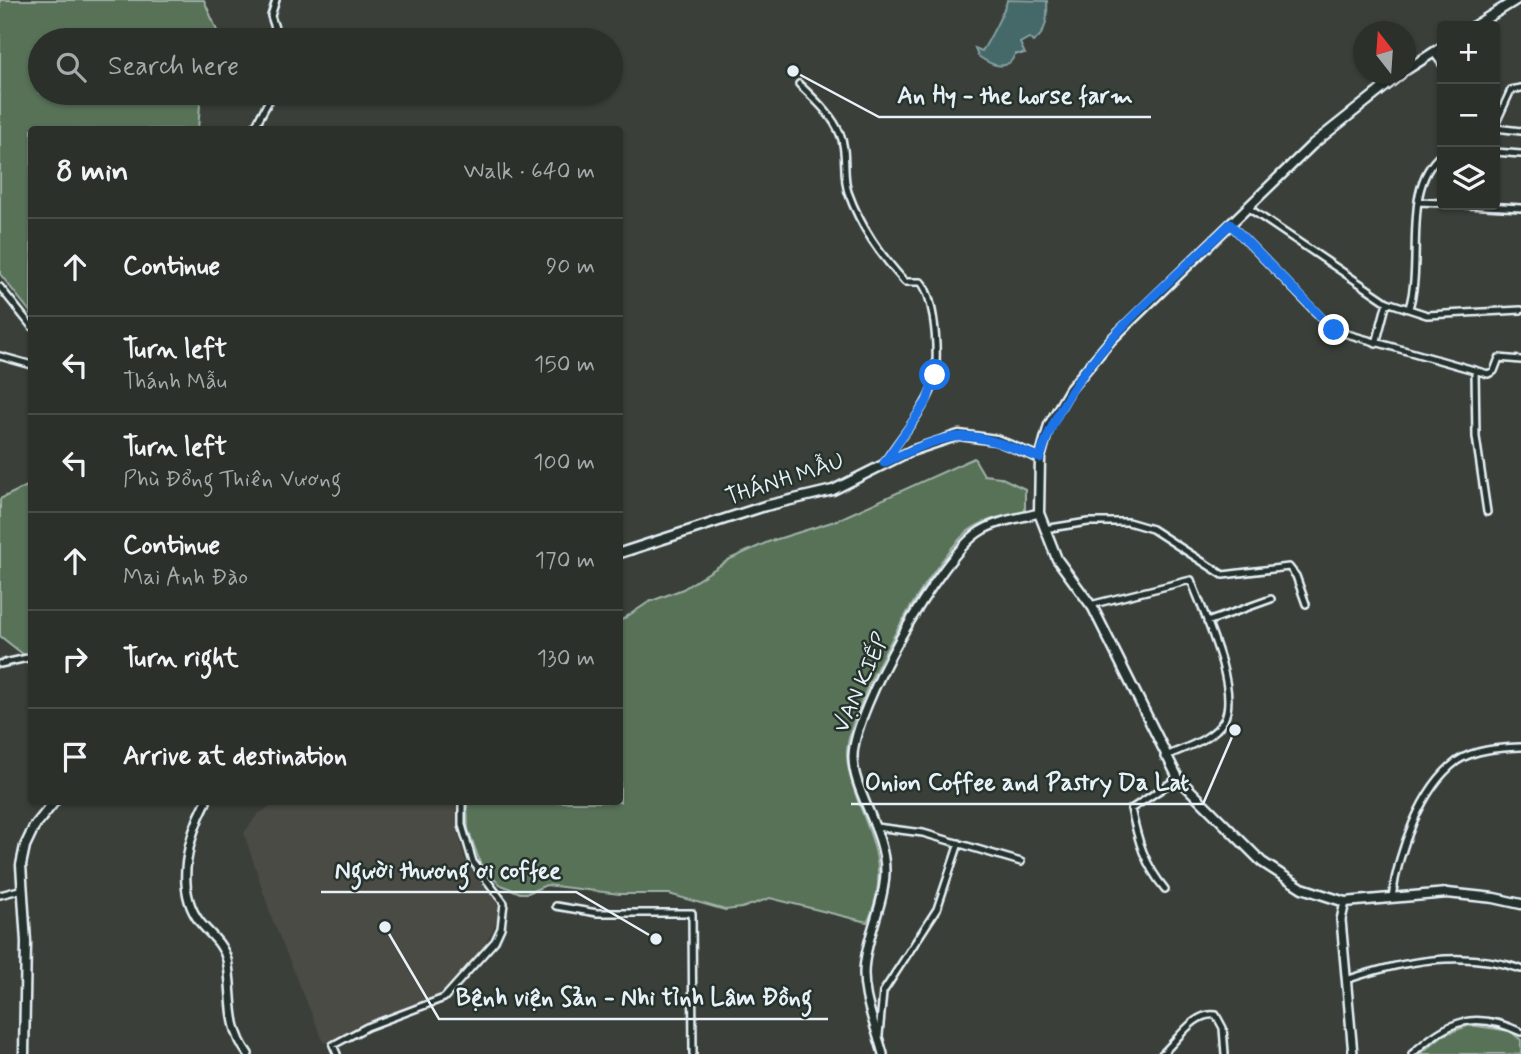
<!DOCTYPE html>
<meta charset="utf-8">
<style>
body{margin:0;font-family:Mynerve,sans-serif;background:#343833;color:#f1f3f6}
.controls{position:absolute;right:21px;top:21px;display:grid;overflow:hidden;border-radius:7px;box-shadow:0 2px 5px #0004}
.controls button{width:63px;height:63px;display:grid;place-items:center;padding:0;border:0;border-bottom:2px solid #484b47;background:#2c302b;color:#f1f3f6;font:35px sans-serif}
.compass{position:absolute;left:1353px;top:21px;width:63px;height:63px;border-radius:50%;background:#2c302b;box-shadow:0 2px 5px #0004;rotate:343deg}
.stop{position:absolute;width:21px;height:21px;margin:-16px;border:5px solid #1a73e8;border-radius:50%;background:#fff}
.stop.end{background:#1a73e8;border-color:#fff;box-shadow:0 2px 7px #0008}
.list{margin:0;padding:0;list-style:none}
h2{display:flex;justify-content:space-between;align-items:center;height:91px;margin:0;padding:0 28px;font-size:30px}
h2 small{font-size:23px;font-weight:400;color:#a6a9a9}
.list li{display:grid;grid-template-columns:46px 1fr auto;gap:21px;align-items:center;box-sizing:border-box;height:98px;padding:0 28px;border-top:2px solid #484b47}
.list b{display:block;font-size:26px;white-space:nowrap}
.list p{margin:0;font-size:23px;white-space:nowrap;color:#a6a9a9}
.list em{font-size:23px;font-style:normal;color:#a6a9a9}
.icon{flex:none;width:38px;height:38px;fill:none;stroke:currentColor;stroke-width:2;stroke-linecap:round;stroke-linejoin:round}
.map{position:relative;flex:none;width:1521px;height:1054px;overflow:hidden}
.search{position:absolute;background:#2c302b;box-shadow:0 2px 5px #0004;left:28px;top:28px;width:595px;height:77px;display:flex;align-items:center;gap:18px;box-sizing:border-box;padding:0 24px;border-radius:38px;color:#a6a9a9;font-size:26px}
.panel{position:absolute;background:#2c302b;box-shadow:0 2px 5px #0004;left:28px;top:126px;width:595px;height:679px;border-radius:7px}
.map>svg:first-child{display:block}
.built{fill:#4b4c45}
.green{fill:#587258;stroke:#a0b2a8;stroke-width:2}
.water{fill:#446967;stroke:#869fa1;stroke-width:2}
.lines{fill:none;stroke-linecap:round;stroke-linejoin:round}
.minor-casing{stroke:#e8f1f8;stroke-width:10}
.tertiary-casing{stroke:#e8f1f8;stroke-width:12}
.secondary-casing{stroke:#e8f1f8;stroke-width:13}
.minor{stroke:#26332d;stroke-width:5}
.tertiary{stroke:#26332d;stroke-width:7}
.secondary{stroke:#26332d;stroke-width:8}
.route{stroke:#1a73e8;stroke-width:9}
.labels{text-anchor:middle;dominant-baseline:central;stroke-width:5;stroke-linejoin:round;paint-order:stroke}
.street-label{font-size:23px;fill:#e8f1f8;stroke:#26332d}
.leader{fill:none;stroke:#e8f1f8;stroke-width:2.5}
.callout-dot{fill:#e8f1f8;stroke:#26332d;stroke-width:2.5}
.callout-label{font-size:24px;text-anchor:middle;font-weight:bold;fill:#e8f1f8;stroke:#26332d;stroke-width:5;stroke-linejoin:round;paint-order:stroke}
</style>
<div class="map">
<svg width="1521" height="1054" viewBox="0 0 1521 1054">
<rect width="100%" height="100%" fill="#3a4039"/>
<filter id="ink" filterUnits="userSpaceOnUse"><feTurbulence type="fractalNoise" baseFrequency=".0143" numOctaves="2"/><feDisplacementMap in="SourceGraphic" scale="14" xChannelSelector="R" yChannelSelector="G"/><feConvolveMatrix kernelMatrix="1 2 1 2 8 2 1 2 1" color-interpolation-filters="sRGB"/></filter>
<g filter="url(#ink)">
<path class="built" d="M279,802h177l2,30 6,26 9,16 22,23 4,16 -7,19 -10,16 -39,45 -11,8 -58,19 -50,23 -51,-122 -29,-88 14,-19z"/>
<path class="green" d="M0,0h204l17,40h-181v53h161l-3,36 -166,1 -1,183 -31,-39z
M974,458l10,17 16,2 25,12v22c-20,5 -43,8 -59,22 -36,32 -122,177 -119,224 4,49 41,88 29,140 -2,8 -4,18 -9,25l-97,-24 -28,10 -17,2 -56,-16h-49l-74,-9 -18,8h-8l-21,-9 -18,-19 -13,-36 -1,-27h153v-181l29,-19 34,-13 47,-30 38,-17 67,-21z
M31,484l1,169 -8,2 -24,-19v-137z
M1470,1025l40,6 11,9v14h-101l23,-19z"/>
<path class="water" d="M1007,0l40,1c1,15 0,32 -14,41l-4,-4 -9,5 5,11h-10c-7,19 -24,11 -37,2l-3,-8 7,3c5,-7 25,-45 25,-51z"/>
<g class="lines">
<g class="minor-casing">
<path id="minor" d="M276,0l-5,16 8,24
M1433,52l9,12
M799,84c15,15 33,30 41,50 8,17 2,40 8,58 13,36 32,62 57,90h16c15,17 20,88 10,109 -11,26 -33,48 -47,72
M1495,125l16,-35 10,-2
M1495,128l26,3
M253,130l20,-37
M1495,152l26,2
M1418,202l24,1
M1467,205l54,3
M1247,207l140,95 40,13 94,-5
M1230,224l103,106 155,44 6,-3 5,-13 22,2
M0,287l32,40
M1409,308c15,-47 -8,-122 33,-154
M1376,344l11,-42
M0,356l32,9
M1475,370l1,67 11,75
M1044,529l44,-7h40l24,7 71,46 66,-8 7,9 10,28
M1090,605l101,-25c12,32 49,109 33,140 -11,20 -41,28 -60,37
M1207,622l64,-23
M0,664l32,-7
M876,827l47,6 98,29
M1165,889c-21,-25 -27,-49 -34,-80l47,-31
M0,895l23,-6
M1392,897c6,-43 28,-109 65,-136 18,-12 43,-13 64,-14
M556,906l41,7h95l1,141
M1346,980c56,-19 117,-31 175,-11
M879,1035l4,-43 54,-83 22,-66
M337,1054l-4,-9 34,-18 77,-29 51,-57 6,-13 3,-25 -31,-41 -11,-37v-23
M1162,1054c16,-14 32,-43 54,-39l7,13 2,26
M1412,1054c36,-34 63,-44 109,-22"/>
</g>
<g class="tertiary-casing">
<path id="tertiary" d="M206,802c-17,33 -32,85 -7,119 10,13 24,22 28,39 7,33 -1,65 21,94
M1345,902l-4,18 12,134
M883,1054c-8,-30 -23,-62 -18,-93 4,-30 19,-58 20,-88 1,-42 -33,-83 -32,-117 1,-47 86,-198 126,-224 16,-11 41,-14 60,-19"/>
</g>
<g class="secondary-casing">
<path id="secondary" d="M1474,26l42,-26
M1406,70l36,-23
M1401,74l-88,70 -202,196 -41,49 -21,36 -9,33 -1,55 18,46 36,49 85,170 84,84 40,26 43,14 102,-9 47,5 27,6
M620,553l145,-47 68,-16 78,-39 48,-16 37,5 44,18
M24,1054l2,-112 -5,-77 4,-19 9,-19 20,-25"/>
</g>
<use href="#minor" class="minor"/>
<use href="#tertiary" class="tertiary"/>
<use href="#secondary" class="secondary"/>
</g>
</g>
<g class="lines" filter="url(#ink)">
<path class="route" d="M935,375l-8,26 -43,62c74,-35 81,-34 156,-5 29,-98 119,-164 190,-234l104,106"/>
</g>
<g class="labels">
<g class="street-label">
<text transform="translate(785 480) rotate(-18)">THÁNH MẪU</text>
<text transform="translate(862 683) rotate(-66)">VẠN KIẾP</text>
</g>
</g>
<path class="leader" d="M793 71L879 117H1151M1235 730L1203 804H851M656 939L576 892H321M385 927L439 1019H828"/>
<g class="callout-dot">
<circle cx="793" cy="71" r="7"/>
<circle cx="1235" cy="730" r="7"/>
<circle cx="656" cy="939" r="7"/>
<circle cx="385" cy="927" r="7"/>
</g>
<g class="callout-label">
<text x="1015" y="103">An Hy - the horse farm</text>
<text x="1027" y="790">Onion Coffee and Pastry Da Lat</text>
<text x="448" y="878">Người thương ơi coffee</text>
<text x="634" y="1005">Bệnh viện Sản - Nhi tỉnh Lâm Đồng</text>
</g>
</svg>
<div class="controls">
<button>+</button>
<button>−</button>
<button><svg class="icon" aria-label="layers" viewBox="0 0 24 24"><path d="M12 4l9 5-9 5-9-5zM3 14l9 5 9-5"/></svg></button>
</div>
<svg class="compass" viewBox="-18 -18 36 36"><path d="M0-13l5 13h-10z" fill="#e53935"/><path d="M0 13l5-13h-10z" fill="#a6a9a9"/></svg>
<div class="stop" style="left:935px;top:375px"></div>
<div class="stop end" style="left:1334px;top:330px"></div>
<div class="search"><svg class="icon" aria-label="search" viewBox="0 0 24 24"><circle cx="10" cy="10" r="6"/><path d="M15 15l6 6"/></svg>Search here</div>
<section class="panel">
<h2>8 min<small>Walk · 640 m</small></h2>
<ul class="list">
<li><svg class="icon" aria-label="ahead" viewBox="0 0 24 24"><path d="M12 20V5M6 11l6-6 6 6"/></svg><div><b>Continue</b></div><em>90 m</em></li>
<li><svg class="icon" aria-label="left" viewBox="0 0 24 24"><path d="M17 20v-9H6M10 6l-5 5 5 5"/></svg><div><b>Turn left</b><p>Thánh Mẫu</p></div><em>150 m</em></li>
<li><svg class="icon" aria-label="left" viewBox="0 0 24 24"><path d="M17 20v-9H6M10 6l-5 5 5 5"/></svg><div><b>Turn left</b><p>Phù Đổng Thiên Vương</p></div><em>100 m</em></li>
<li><svg class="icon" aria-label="ahead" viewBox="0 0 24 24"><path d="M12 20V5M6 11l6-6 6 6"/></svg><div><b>Continue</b><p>Mai Anh Đào</p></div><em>170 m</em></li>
<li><svg class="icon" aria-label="right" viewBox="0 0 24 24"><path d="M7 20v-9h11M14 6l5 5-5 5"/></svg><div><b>Turn right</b></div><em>130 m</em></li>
<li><svg class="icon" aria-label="arrive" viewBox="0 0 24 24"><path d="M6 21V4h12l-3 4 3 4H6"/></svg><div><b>Arrive at destination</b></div></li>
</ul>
</section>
</div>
